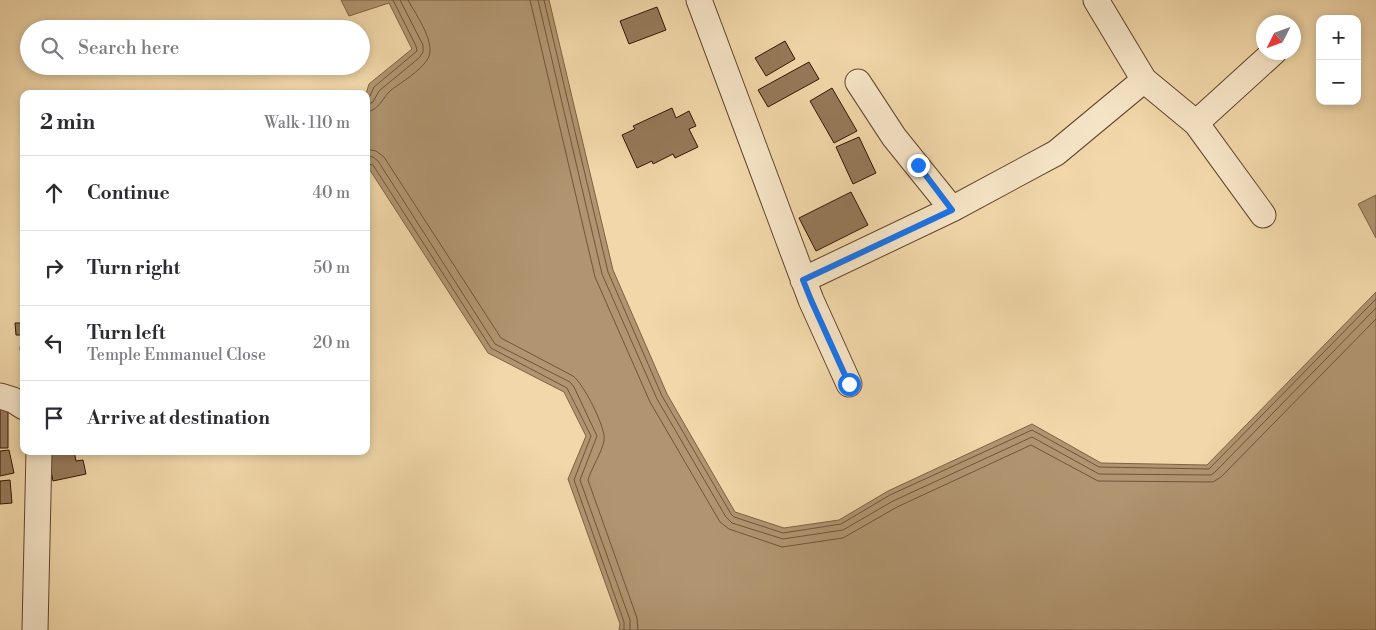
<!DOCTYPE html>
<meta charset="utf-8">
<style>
body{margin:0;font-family:"Libre Bodoni",serif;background:#f7f7f7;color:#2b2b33}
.controls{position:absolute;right:15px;top:15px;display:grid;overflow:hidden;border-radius:10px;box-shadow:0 2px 8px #0003}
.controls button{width:45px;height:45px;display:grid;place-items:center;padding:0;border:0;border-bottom:1px solid #e1e1e2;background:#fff;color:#2b2b33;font:25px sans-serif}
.compass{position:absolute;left:1256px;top:15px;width:45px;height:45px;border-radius:50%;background:#fff;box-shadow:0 2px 8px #0003;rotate:228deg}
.stop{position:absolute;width:15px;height:15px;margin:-11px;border:4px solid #1a73e8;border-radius:50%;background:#fff}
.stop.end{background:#1a73e8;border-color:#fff;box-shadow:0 1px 5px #0008}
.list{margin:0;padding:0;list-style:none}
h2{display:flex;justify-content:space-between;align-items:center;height:65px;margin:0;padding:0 20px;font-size:21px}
h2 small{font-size:16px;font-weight:400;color:#7c7c81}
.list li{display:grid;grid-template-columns:32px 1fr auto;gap:15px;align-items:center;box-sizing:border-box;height:75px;padding:0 20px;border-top:1px solid #e1e1e2}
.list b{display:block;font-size:19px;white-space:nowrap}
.list p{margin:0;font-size:16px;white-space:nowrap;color:#7c7c81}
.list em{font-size:16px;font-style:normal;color:#7c7c81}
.icon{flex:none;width:28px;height:28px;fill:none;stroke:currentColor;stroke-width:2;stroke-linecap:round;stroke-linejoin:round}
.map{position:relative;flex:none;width:1376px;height:630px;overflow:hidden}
.search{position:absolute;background:#fff;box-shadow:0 2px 8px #0003;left:20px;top:20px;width:350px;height:55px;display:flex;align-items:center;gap:12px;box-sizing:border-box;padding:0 18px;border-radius:28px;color:#7c7c81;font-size:19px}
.panel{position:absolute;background:#fff;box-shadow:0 2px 8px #0003;left:20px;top:90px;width:350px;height:365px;border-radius:10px}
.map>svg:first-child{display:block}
.water{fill:#b09570;stroke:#7e6144}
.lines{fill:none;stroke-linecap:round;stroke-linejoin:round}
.shore{stroke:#725439;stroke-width:1}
.building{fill:#967959;stroke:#331402}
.minor-casing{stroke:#62452c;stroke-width:27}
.minor{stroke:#f6e5c7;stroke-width:25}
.route{stroke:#1a73e8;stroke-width:6}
</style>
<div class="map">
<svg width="1376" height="630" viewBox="0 0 1376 630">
<rect width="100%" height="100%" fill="#f1d7a9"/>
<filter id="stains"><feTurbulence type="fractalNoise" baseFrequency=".004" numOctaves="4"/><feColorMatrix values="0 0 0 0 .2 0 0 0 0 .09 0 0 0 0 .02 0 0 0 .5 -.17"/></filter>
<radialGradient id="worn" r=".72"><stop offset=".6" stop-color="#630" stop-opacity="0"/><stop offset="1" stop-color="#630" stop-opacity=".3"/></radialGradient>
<path class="water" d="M341,0h208l64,270 54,124 68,118 49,16 55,-8 49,-29 144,-67 69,39 106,2 169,-173v338h-757l1,-6 -52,-145 18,-43 -22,-44 -76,-39 -122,-189v-70l3,-10 43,-35 -23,-46 -40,13z
M1376,195v43l-18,-34z"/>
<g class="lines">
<path class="shore" d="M530,0l65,277 55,125 70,120 9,7 53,18 61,-9 54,-31 134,-62 67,36 115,1 8,-5 155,-158
M538,0l64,274 55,125 69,118 6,6 51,16 60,-9 50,-29 139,-64 67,37 112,1 4,-3 161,-164
M544,0l64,272 54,124 69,118 3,3 49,16 58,-9 49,-29 142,-65 67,37 110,2 167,-170
M366,99l4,-3 4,-9 43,-36 -1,-5 -23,-46
M366,105l7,-3 6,-11 40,-33 4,-6v-7l-23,-45
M366,112c14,-2 16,-14 25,-22 11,-8 29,-19 36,-30 11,-15 -11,-45 -19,-60
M366,149l10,2 8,6 117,181 72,38c10,7 34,53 31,65 -3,13 -12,26 -16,39l49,138 1,12
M366,156l7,1 5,4 117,183 75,38 4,5 23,49 -17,44 50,140v10
M366,163l7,2 118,183 76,40 24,48 -17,44 50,142v8"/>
</g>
<path class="building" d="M657,7l9,23 -37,14 -9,-23z
M785,41l10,18 -29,17 -11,-18z
M809,62l10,17 -51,28 -10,-17z
M832,88l25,43 -23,12 -24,-42z
M672,108l4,10 13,-7 7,15 -7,3 9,18 -23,11 -2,-4 -20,10 -1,-3 -15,7 -15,-33 13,-6 -2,-3z
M859,137l17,36 -23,11 -17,-37z
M851,192l17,33 -52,26 -17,-33z
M15,323h9v12h-8z
M20,347h4v20h-2z
M0,406l8,1v41h-8z
M9,450l5,23 -14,3v-25z
M47,451h27l2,10 7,-1 3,14 -33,7z
M10,480l2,23 -12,1v-23z"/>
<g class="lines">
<g class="minor-casing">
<path id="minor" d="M699,0l112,300 38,84
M1096,0l48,80
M858,82l36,55 58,72
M1196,123l78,-71
M803,280l149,-71 104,-56 88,-73 52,43 67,92
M0,396l13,4 11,7
M35,630l4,-179"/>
</g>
<use href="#minor" class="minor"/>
</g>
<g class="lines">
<path class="route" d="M849,384l-38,-84 -8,-20 149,-70 -34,-45"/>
</g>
<rect width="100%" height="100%" filter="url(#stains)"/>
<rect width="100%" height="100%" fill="url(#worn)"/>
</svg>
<div class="controls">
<button>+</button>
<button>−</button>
</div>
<svg class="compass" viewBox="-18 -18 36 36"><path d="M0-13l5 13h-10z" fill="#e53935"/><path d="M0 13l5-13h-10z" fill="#7c7c81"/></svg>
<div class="stop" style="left:849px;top:384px"></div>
<div class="stop end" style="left:918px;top:165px"></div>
<div class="search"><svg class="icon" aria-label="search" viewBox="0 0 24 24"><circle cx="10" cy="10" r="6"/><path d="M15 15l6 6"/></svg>Search here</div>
<section class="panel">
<h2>2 min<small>Walk · 110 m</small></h2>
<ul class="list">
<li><svg class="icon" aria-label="ahead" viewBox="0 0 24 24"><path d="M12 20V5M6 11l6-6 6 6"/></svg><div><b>Continue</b></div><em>40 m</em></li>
<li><svg class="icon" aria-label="right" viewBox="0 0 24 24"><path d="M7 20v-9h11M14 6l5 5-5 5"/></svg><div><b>Turn right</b></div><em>50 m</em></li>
<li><svg class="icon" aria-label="left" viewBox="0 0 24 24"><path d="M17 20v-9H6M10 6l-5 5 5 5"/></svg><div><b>Turn left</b><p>Temple Emmanuel Close</p></div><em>20 m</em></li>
<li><svg class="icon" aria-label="arrive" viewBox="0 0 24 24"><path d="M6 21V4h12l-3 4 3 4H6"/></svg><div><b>Arrive at destination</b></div></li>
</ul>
</section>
</div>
